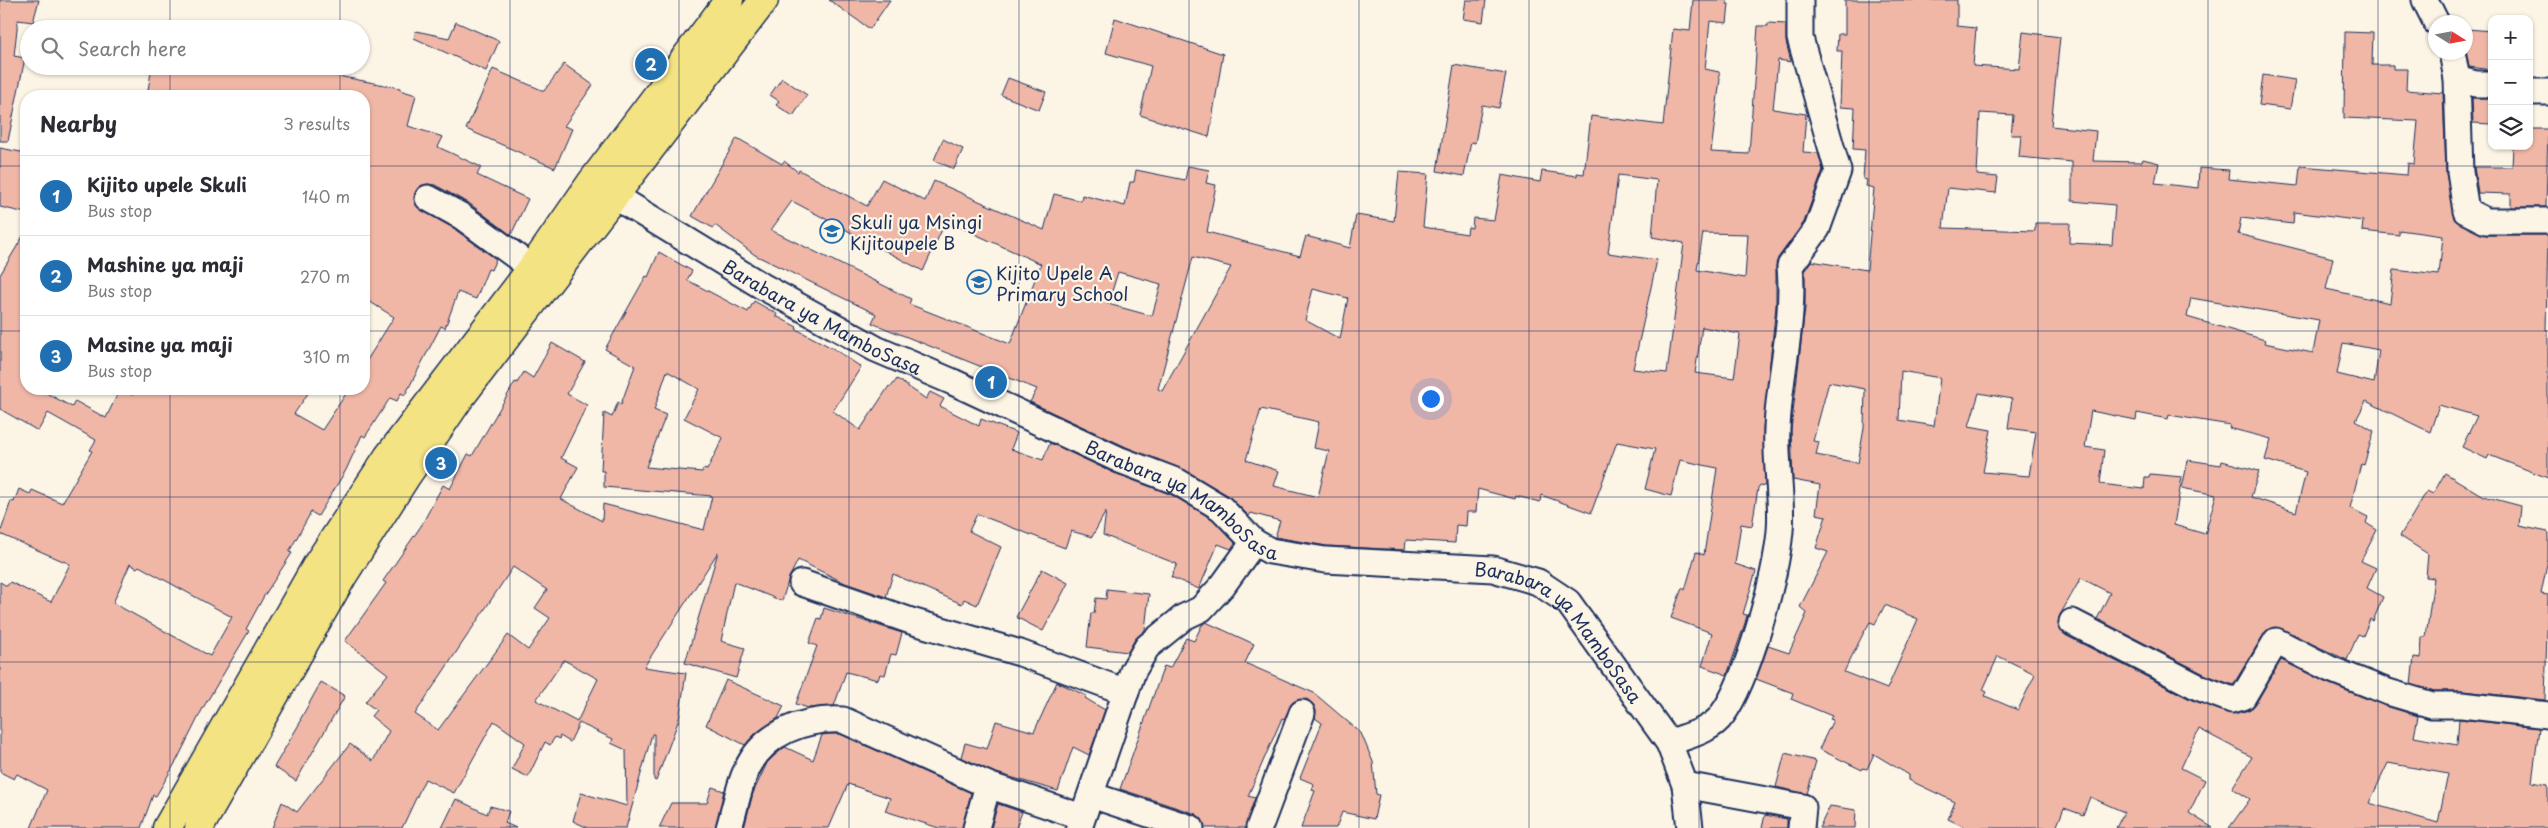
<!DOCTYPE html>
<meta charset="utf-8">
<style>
body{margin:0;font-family:"Playpen Sans",sans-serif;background:#f2f2f3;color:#2b2b33}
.controls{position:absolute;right:15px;top:15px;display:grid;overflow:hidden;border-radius:10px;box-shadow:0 1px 4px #0004}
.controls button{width:45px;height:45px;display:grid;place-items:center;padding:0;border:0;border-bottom:1px solid #e1e1e2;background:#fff;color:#2b2b33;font:25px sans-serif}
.compass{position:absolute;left:2428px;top:15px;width:45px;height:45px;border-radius:50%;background:#fff;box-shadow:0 1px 4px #0004;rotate:101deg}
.you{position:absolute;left:1430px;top:398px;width:18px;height:18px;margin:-12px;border:4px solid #fff;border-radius:50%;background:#1a73e8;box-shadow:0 0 0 8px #1a73e833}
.badge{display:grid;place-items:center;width:32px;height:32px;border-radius:50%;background:#1f6fb2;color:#fff;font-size:16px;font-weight:700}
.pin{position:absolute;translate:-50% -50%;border:2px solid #fff;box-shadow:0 1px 5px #0006}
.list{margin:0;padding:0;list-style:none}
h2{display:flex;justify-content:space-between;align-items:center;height:65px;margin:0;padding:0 20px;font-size:21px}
h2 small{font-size:16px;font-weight:400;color:#7c7c81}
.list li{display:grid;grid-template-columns:32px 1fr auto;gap:15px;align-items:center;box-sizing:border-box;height:80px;padding:0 20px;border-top:1px solid #e1e1e2}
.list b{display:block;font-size:19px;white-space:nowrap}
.list p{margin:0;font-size:16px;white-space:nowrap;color:#7c7c81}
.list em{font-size:16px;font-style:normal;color:#7c7c81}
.icon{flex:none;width:28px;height:28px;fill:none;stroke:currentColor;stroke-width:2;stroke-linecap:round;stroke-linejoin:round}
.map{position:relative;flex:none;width:2548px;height:828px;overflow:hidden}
.search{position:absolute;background:#fff;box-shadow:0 1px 4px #0004;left:20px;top:20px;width:350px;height:55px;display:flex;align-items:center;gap:12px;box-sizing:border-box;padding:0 18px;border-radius:28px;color:#7c7c81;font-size:19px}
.panel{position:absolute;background:#fff;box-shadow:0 1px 4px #0004;left:20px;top:90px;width:350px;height:305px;border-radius:20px}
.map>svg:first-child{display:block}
.building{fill:#f0b7a7;stroke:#1b2f5e;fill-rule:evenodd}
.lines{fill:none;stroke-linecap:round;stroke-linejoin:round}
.minor-casing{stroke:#1b2f5e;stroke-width:29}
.major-casing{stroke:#1b2f5e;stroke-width:31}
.minor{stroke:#fcf5e5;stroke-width:25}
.major{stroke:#f4e382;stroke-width:28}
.grid{fill:none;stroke:#1b2f5e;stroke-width:1;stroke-opacity:0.55}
.labels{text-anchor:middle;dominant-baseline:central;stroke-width:4.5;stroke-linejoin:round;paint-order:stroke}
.poi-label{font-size:18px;fill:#1b2f5e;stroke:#fcf5e5;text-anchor:start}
.street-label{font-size:18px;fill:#1b2f5e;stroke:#fcf5e5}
</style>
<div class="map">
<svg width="2548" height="828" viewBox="0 0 2548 828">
<rect width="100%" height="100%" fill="#fcf5e5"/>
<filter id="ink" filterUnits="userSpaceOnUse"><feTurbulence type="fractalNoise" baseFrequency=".02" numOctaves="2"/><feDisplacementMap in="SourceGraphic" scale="10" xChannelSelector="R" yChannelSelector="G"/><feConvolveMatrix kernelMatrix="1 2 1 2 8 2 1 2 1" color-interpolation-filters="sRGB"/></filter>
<g filter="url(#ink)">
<path class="building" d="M0,0h39l-6,22 -15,-2 -4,36 11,2 -17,83h-8z
M829,0h61l-20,29z
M1466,0h20l-3,22 -20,-3z
M1693,0h34v4h2l-2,19 -17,-2 -5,48 14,3 1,7 -9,73 38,2 9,-128h10v-3l18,1v18l5,20 -13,-2 -5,49 33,5 -3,38 15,1 5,17 -19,52 -26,36 -2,8v40l-13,122 2,58 -5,-1 -2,3 -6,38 -11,-2 -6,40 21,7 -13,43 4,1 -2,8 -18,52 -25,-9 10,-33 -41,-15 11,-30 3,2 11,-38 8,3 13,-87 -37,-8 -9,36 -26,-7 10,-40 -38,-7 -26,71 -50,-18 -1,7 -24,-6 -1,3 -37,-10 -2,23h-9l-1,14 -10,-1 -1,18 -49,-3 -1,10 -78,-4 -52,-9 5,-16 -29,-8 -2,3 -20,-20 -44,-26 -59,-23 -96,-45 7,-13 -165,-66 4,-9 -121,-59 -40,-30 -2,3 -21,-12 45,-78 45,26 2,-3 14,11 1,-2 68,36 15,-27 43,22 9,-20 110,49 10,-36 27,7 1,-6 43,11 5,-24h4l2,-12 49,10 3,-14 21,4 -3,13 10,2 -9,47 93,24 6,-20 44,12 6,-33 38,6 5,-49 29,2 -5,53 44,7 1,-7 4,1 1,-10 21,2 8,-45 38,7 2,-11 35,5v-3l7,1 7,-58 72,9 10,-96 17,2zM1618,175l39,5 -5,57 32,6 -17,130 -34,-4 24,-109 -49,-7zM792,201l131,70 23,-50 95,43 -31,80 -101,-40 2,-5 -140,-69zM1703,233l45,1 -3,44 -48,-8zM1193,257l38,10 -69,124 -4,-2zM1118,272l43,12 -9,32 -44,-12zM1313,289l35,9 -8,41 -35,-19zM1702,327l38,7 -6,44 -39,-5zM1261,409l58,13 -5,26 15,3 -11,46 -44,-11 5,-15 -33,-11z
M1845,0h112v26l19,2 -3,38 46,3 4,-37 37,5 -9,89 45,5 -3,30 49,1 1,-3 16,4 -4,20 43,5 1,-20 30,2 -1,9 70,7 2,-20 107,9 1,-12 6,1 4,-43 -74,-3 1,-86 28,1 -1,32h21v4h14l-1,21 37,3 3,80 9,47 31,15h62l-2,95h2v148l-59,-23 -2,4 -25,-12 15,-31 -38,-11 -9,27 -64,-31 -10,19 18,11 -10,34 -3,-1 -11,44 18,9 -2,6 11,7 -16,31 15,7 -9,20 16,9 -10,24 -3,-2 -7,17 -5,-2 -11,26 -72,-33 -11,7 -31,51 -29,-11 -107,-55 13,-26 -29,-15 -21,37 -2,8 7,12 127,65 35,13 20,-2 8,-6 26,-45 44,22 58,23 35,11 -4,21 43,8 2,-26 80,9 -7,54 16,3v43h-319l21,-29 -18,-11 20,-31 -53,-28 -18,39 24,12 -16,33 24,15h-97l8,-16 -34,-15 -7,18 -19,-7 -8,20h-89l-19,-9 7,-17 -46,-22v-5l-35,-21 -7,15 -4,-1 -1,2 -43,-21 14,-29 -3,-1 2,-3 -41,-17 2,-6 -37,-14 12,-33 21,7 18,-40 -7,-6 28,-55 -12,-4 10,-32 -10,-2 4,-29 -27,-5 -2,-50 14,-122v-38l6,-9 56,9 7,-82 -8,-2 1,-6 -4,-1 2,-29 -12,-1 2,-41 -15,-1 2,-56h-5l1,-17h7zM1980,113l33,2 -2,20h10l-2,22 53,5v39l43,4 -3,40 -43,-2 1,-20h-35v8l-92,-3 5,-40 48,5 2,-16 -21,-2zM2294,212l69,9 -1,10 37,4v-5l44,6 -4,39 -45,-5 -4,33 -64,-14 7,-31 -95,-24 3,-16 52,6zM2191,298l128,22 -6,33 -49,-10 1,-3 -78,-23zM2343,343l36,7 -5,33 -37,-9zM1901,371l39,7 -6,48 -35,-6zM1829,382l36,7 -1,39 -6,35 -42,-8 3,-13 -6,-1zM1979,393l33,6 -4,29 28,4 -7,44 -46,-4 8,-42 -22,-4zM2091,411l45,9 1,-7 31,6 1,-4 61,10 -1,3 42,11 -6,21 41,12 -10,40 -45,-15 8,-26 -37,-10 -1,4 -33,-5 -6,28 34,7 -11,39 -31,-9 8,-48 -32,-3 -1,3h-4l-1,12 -44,-5 4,-34 -19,-3zM1885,605l33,14 -31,70 -43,-17 19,-38 7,-12 5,2zM1998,656l37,18 -17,36 -33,-14 2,-4 -4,-2zM2388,763l60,11 -10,49 -69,-20z
M1115,18l108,36 -14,83 -69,-22 11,-49 -45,-13z
M456,22l43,19 -13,30 -72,-33 2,-7 33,7z
M2467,29l25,2v39l-23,-3 -3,-18z
M564,64l29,21 -29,41 8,3 -17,39 -89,-39 27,-60 51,22z
M1454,65l52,9 -7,34 -17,-3 -7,38 -4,-1 -7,34 -27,-5z
M152,66h140l42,6 -1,3 67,13v2l16,5 -8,31 35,11 -5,10 43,20 -4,8 51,24 -17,36 -41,-31 -35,-19 -8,-1 -11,7 -2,8 7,11 32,18 43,31 -5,11 -3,-1 -12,30 -18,-7 -13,36 -4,-2 -36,69 -4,-2 -4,8 -7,-3 -25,39 -3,-2 -16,35 -28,46 -7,-4 -22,40 3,1 -28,43 -18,33 3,2 -46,77 -26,52 -21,36 -3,-1 -12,33h-110l16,-38 -30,-16 -3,5 -14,-7v-190l7,4 3,-4 41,20 19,-38 -70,-30 11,-33 3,1 5,-13 11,5 2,-4 30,13 30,-52 -2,-1 6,-10 -48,-27 -10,18 -38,-22v-134l26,-44v158h13l33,18 3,-6 31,17 14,-29 13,6 2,-6h33l14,3 2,-3h127l-17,25 28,16 27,-41h15v-24l30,-48 -30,-19v-202h-217zM130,564l7,4 2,-2 93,51 -22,39 -97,-53z
M2263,75l32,5 -5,29 -31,-4z
M782,78l25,17 -14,21 -17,-11 3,-4 -9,-6z
M1008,78l38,14 -7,18 -38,-15z
M2472,98h20l-2,26 -17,-1z
M2529,129h19l-2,78h-35v-13l-33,-1 -4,-26h38l1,-21h16z
M943,139l20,10 -9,20 -20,-9z
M0,148l26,5v60l-26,-6z
M659,252l33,19 -5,9 61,32 6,-11 23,13 -1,2 21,11 -1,2 38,20 27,18 -28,44 27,19 29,-44 2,1 6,-8 29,20 4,-7 14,7 -4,7 39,20 2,-7 36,14 -6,16 32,11 7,-17 64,30 58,22 40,24 23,24 -4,6 -13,-5 -19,45 -28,-12 6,-13 -74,-29 3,-24 -14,26 -21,-6 -6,17 -88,-34 -8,17 32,16 -24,58 -13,-6 -2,5 -69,-30 -7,23 -41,-14 -47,-23 -9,18 -7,23 -48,-19 -13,59 24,7 -9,30 -51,-15 33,-111 -74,115 42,6 -7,46 -23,62 -2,-1v-46h-2l-26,94h-38l-15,-7 8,-28 46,13 -1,-56 -15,-7 2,-4 -34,-16 -9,19 -10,-6 -1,3 -4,-2 -5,8 -5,-3 -17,35 -16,-8 13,-26 -31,-22 -40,72 -29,-14 -23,49h-130l10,-26 15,10 53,-68 23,17 16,-30 -18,-15 5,-6 -11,-8 23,-28 -43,-33 41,-58 -3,-2 38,-55 22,-41 7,4 18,-35 4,2 43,-74 2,1 7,-11 9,6 19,-35 33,19 -18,32 20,11 -26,53 17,9 -17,32 41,22 1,-17 101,26 8,-34 -108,-9v-16h-3l3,-58 8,4 6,-15 3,2 14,-38 -30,-17 41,-73 2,1zM667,371l32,18 -15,29 39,20 -16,32 -4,-1 -1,3 -56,-5 20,-52 -12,-5zM513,567l34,23 -12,18 15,10 -22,32 -20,-15 -70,95 -23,-16zM564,660l34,19 -21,43 -41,-22z
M2445,473l38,23 38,10 -2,20 29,6v28l-7,34 7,1 -3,105 -81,-9h-30l-23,-7 3,-27 7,1 1,-21h4l8,-59 -8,-1 2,-23 -28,-18 27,-45 6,3z
M1042,569l26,14 -25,48 -27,-14z
M1107,589l42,5 -4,36 -10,9 -7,13 -41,-5 4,-34h3l2,-15 10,1z
M824,608l78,25 -6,22 -5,-1 -6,21 -5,-1 -2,6 -32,-8 -12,34 -26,2 -12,-4 21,-58 -8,-3 9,-25 3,1z
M1206,622l48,22 -9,19 69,30 47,40 12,29 3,32 3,1 -5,24 -32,-7 -6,16h-35l14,-37 -3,-1 2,-6 -14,-6 22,-55 -7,-5 1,-7 -3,-7 -6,-5 -14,3 -9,17 -2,-1 -34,78 7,2 -10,30h-40l-3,-9 -6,-5 -76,-25 44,-123 6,2 16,-30 8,3 8,-16z
M726,680l58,26 -6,12 -23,16 -10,11 -39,-20z
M321,682l24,14 -49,85 -22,-14 27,-46 -1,-1z
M1057,682l30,14 -2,2 20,12 -16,45 -16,-8 -15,44 -65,-19 -32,-15 4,-14 22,6 9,-28 38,11z
M829,734h11l131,59 -9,35h-23l-54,-17 5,-13 -42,-14 -19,44h-85l9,-35 14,-30 7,-7 11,-9 28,13 9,-25z
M1785,753l31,8 -9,33 -31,-7z
M712,787l12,4 -9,37h-56l12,-25h36z
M456,799l31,15 3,-8 19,5 -4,12 11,5h-74z
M998,804l24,8 -6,16h-25z
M1830,806l26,4 -1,18h-36z
M1765,815l22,4v9h-25z"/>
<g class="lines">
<g class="minor-casing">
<g id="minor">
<path d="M2425,0l11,22"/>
<path d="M2452,52l5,27 19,5h16"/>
<path d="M2457,79l3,93 6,39 20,10h62"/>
<path d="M2529,92h19"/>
<path id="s1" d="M598,186l164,100 114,63 77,33 167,78 58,22 43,26 33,34 16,9 55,9 168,9 45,13 30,20 101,141 16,42 5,43"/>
<path d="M428,198l33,18 71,52"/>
<path d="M802,583l109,38 109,32 106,39"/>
<path d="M2072,622l126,65 34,13 11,-3 33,-56 54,28 58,23 44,13h30l86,10"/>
<path d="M1669,743c17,-7 42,-12 53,-28 26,-35 54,-139 58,-184 3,-33 -5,-68 -3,-102 2,-54 18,-108 13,-163l27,-37 21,-58 -38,-133v-38"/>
<path d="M1685,785l118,22 -2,21"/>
<path d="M1091,795l100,33"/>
<path d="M729,828c6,-19 9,-41 18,-59 17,-37 58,-51 96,-49l145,65 94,32"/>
<path d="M976,828l12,-43"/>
<path d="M1079,828l54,-157 14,-24 37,-30 17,-8 22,-24 31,-43"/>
<path d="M1259,828l43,-115"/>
</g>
</g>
<g class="major-casing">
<path id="major" d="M167,828l151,-265 70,-106 144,-189 59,-85 138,-183
M199,828l143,-251 65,-102 52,-76 305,-399"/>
</g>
<use href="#minor" class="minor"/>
<use href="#major" class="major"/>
</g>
</g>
<path class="grid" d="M170,0v29M340,0v29M510,0v828M679,0v828M849,0v828M1019,0v828M1189,0v828M1359,0v828M1529,0v828M1699,0v828M1869,0v828M2038,0v828M2208,0v828M2378,0v828M170,66v30M340,66v30M0,166h26M364,166h2184M0,331h26M364,331h2184M170,389v439M340,389v439M0,497h2548M0,662h2548"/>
<defs>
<g id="school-ring" transform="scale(1.25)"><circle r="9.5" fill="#fcf5e5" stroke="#1f6fb2" stroke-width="1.5"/><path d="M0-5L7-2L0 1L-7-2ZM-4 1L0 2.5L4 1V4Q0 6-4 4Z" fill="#1f6fb2"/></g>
</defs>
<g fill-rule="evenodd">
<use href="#school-ring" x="832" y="231"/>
<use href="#school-ring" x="979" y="282"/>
</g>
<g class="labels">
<g class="poi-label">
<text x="850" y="221">Skuli ya Msingi<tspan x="850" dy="21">Kijitoupele B</tspan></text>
<text x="996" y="272">Kijito Upele A<tspan x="996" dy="21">Primary School</tspan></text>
</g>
<g class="street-label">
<text stroke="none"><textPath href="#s1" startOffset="260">Barabara ya MamboSasa</textPath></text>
<text stroke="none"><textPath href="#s1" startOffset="665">Barabara ya MamboSasa</textPath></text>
<text stroke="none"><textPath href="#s1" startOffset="1085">Barabara ya MamboSasa</textPath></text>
</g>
</g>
</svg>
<div class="controls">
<button>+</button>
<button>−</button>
<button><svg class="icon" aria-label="layers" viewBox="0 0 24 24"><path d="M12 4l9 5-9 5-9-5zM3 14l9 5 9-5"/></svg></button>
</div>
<svg class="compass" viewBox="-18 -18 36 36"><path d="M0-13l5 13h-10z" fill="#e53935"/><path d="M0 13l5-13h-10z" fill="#7c7c81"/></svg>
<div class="you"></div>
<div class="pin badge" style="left:991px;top:382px">1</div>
<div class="pin badge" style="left:651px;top:64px">2</div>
<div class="pin badge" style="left:441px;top:463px">3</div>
<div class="search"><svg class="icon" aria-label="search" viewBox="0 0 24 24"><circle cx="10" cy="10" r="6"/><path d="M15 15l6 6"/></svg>Search here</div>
<section class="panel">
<h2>Nearby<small>3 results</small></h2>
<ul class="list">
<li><span class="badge">1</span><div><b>Kijito upele Skuli</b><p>Bus stop</p></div><em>140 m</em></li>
<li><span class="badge">2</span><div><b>Mashine ya maji</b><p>Bus stop</p></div><em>270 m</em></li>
<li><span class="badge">3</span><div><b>Masine ya maji</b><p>Bus stop</p></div><em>310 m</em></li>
</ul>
</section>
</div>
